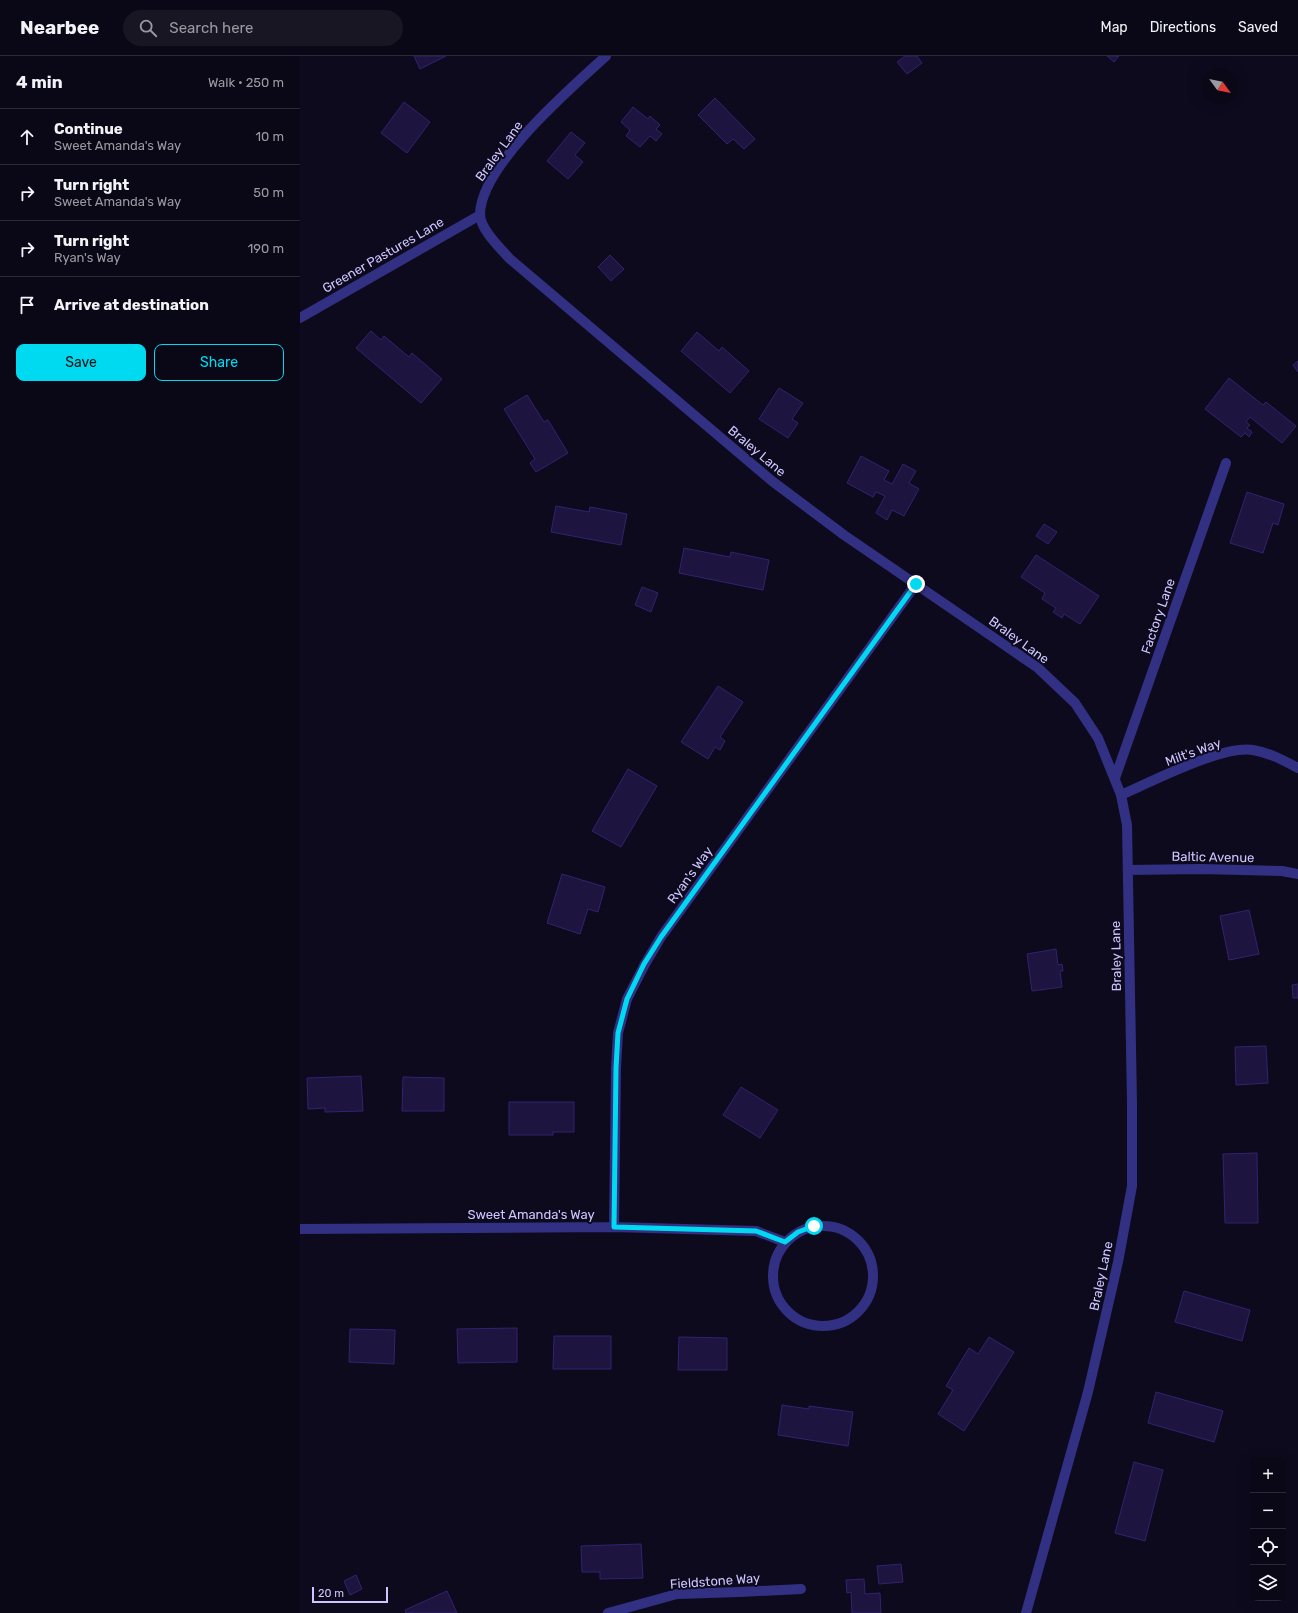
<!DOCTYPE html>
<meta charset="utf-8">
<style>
body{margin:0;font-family:Rubik,sans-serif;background:#181623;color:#f1f3f6}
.controls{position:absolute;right:12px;bottom:12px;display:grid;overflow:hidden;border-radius:8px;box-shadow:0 4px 16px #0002}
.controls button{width:36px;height:36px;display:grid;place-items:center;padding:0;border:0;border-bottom:1px solid #2a2935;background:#0a0816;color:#f1f3f6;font:20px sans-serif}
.compass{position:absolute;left:902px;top:12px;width:36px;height:36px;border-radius:50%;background:#0a0816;box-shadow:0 4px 16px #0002;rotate:123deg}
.scale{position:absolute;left:12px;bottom:10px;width:76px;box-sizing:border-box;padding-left:4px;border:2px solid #cdc6ff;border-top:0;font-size:11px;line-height:14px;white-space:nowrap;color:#cdc6ff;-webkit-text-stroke:3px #0d0a1e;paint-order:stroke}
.stop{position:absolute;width:12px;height:12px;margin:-9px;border:3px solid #00daf1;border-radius:50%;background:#fff}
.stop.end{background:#00daf1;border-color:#fff;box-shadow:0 1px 4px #0008}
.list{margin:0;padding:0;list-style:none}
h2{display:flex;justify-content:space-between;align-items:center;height:52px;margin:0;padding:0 16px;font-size:17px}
h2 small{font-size:13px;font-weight:400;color:#999aa1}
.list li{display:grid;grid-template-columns:26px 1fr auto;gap:12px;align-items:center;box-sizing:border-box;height:56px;padding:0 16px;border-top:1px solid #2a2935}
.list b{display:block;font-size:15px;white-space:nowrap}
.list p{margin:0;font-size:13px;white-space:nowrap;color:#999aa1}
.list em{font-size:13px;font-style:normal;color:#999aa1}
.actions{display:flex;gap:8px;padding:12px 16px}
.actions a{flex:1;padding:9px 0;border:1px solid #00daf1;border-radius:8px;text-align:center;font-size:14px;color:#00daf1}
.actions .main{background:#00daf1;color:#111}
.icon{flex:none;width:22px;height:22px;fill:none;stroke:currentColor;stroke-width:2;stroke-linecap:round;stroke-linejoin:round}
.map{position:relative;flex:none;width:998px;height:1557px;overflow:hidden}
header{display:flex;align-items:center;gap:24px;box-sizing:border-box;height:56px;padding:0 20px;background:#0a0816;border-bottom:1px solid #2a2935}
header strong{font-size:19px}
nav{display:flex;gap:22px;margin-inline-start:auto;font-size:14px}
.search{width:280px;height:36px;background:#181623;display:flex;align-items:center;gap:10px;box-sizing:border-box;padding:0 14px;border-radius:22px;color:#999aa1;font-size:15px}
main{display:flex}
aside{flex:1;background:#0a0816}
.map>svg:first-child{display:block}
.building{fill:#1d1440;stroke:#32236f}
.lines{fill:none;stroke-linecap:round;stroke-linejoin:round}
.minor{stroke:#323082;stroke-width:10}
.route{stroke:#00daf1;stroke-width:5}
.labels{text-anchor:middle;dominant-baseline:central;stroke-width:4;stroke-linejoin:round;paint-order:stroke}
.street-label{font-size:13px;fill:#cdc6ff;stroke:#0d0a1e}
</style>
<header>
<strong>Nearbee</strong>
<div class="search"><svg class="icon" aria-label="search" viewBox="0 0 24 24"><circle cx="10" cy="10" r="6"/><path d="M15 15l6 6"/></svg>Search here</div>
<nav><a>Map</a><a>Directions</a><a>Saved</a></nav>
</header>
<main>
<aside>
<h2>4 min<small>Walk · 250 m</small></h2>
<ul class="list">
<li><svg class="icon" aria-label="ahead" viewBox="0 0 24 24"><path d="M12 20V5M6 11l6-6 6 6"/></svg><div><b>Continue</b><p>Sweet Amanda's Way</p></div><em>10 m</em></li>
<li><svg class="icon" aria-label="right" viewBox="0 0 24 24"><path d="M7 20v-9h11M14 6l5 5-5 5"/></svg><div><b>Turn right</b><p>Sweet Amanda's Way</p></div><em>50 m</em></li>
<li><svg class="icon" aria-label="right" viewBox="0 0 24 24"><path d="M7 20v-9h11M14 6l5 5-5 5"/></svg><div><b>Turn right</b><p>Ryan's Way</p></div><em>190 m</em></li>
<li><svg class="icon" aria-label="arrive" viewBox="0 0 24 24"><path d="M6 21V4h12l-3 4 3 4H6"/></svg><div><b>Arrive at destination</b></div></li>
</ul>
<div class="actions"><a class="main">Save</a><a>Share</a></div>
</aside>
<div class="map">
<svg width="998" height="1557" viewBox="0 0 998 1557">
<rect width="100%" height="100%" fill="#0d0a1e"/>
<path class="building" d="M114,0h32l-26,13z
M605,0h12l5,7 -15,11 -10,-12z
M807,0h12l-5,6z
M415,42l40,41 -11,10 -11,-10 -6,5 -29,-29z
M104,46l26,20 -23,31 -26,-20z
M333,51l15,12 2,-3 10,9 -4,4 6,5 -6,7 -6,-5 -10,11 -14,-11 4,-6 -9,-8z
M271,76l14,11 -10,12 8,7 -15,17 -21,-18z
M310,199l14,14 -13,12 -13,-14z
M71,275l10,9 3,-4 25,21 3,-4 30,26 -21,24 -65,-55z
M397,276l22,19 3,-4 27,24 -19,22 -49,-42z
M998,305v11l-5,-7z
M929,322l34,27 3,-3 30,24 -14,17 -32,-26 -4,5 4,3 -3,3 5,4 -3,5 -4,-4 -4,4 -36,-28z
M479,332l24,15 -11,16 6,4 -10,15 -29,-19z
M227,339l17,27 4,-2 20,33 -32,19 -6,-9 5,-4 -31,-50z
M561,400l28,15 -5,9 8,4 11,-20 13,7 -7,12 10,6 -15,27 -12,-6 -5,10 -11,-7 9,-17 -9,-4 -3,5 -26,-14z
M947,436l37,12 -6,21 -5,-2 -10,30 -33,-10z
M256,450l33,6 1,-5 37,7 -6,31 -70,-13z
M744,468l13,8 -9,12 -12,-8z
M384,492l46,9 1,-5 38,8 -6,30 -84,-17z
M736,499l63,41 -19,28 -16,-10 -2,4 -9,-6 3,-4 -14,-9 3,-6 -24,-16z
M342,531l16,6 -7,19 -16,-7z
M418,630l25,16 -23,35 5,4 -5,9 -5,-3 -7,12 -27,-17z
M328,713l29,17 -36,61 -29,-16z
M262,818l43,13 -7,25 -10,-3 -8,25 -33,-11z
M949,854l10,44 -30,6 -9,-44z
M756,893l2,16 4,-1 1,7h-3l2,16 -30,4 -5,-37z
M998,928v14h-5l-1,-13z
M966,990l2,37 -32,2 -1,-38z
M61,1020l2,35 -38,1v-4l-17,1 -1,-31z
M103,1021l41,1v33h-42z
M441,1031l37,23 -18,28 -37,-23z
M209,1046h65v30h-21v3h-44z
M957,1097l1,70h-33l-2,-69z
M884,1235l66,19 -8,31 -67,-19z
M217,1272v34l-59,1 -1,-34z
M50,1273l45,1 -1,34 -45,-2z
M254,1280h57v33h-58z
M379,1281l48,1v32h-49z
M689,1281l25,15 -50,79 -26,-17 15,-24 -7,-4 23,-38 9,6z
M856,1336l67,19 -9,31 -66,-19z
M482,1349l27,4v-3l44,6 -5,34 -70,-11z
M834,1406l29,8 -18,71 -30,-8z
M341,1488l2,34 -43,1v-7h-18l-1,-26z
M601,1508l2,18 -24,2 -2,-18z
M56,1519l6,14 -12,6 -6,-14z
M564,1523l1,15 15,-1 1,20h-29l-1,-21 -4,1 -1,-13z
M147,1535l10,22h-51l-1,-3z"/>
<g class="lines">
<path class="minor" d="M306,0c-35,32 -125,109 -126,158 0,15 20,34 30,45l262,222 72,54 194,133 37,35 23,35 23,57 6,30 5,278v83l-14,76 -30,130 -62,221
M0,262l180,-103
M815,722l111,-315
M821,739c30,-13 101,-50 132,-45 17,3 30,10 45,18
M828,814l72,-1 82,2 16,3
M473 1220a50 50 0 1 1 100 0a50 50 0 1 1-100 0Z
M314,1171l2,-159 2,-35 9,-34 18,-35 16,-27 255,-353
M0,1173l314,-2 142,4 29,11
M308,1557l69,-19 62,-2 62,-3"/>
</g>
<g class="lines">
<path class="route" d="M514,1170l-16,6 -13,10 -29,-11 -142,-4 2,-159 2,-35 9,-34 17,-35 17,-27 255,-353"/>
</g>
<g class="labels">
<g class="street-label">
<text transform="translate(199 95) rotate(-54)">Braley Lane</text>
<text transform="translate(83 199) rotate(-30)">Greener Pastures Lane</text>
<text transform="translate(457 395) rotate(40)">Braley Lane</text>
<text transform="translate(858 560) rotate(-71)">Factory Lane</text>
<text transform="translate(719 584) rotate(36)">Braley Lane</text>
<text transform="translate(893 696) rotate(-20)">Milt's Way</text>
<text transform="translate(913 801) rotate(1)">Baltic Avenue</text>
<text transform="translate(390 819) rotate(-54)">Ryan's Way</text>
<text transform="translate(816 900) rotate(-91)">Braley Lane</text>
<text x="231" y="1158">Sweet Amanda's Way</text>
<text transform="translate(801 1220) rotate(-78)">Braley Lane</text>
<text transform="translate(415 1525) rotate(-4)">Fieldstone Way</text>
</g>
</g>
</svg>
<div class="controls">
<button>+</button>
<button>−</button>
<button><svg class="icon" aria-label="locate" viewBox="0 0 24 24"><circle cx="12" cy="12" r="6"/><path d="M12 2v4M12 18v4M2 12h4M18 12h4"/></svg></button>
<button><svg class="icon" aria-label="layers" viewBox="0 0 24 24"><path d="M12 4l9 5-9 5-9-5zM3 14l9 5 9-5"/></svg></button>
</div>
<svg class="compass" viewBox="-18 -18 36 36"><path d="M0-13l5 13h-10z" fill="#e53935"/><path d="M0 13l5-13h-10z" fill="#999aa1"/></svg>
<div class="scale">20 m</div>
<div class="stop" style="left:514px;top:1170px"></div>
<div class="stop end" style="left:616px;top:528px"></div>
</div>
</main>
